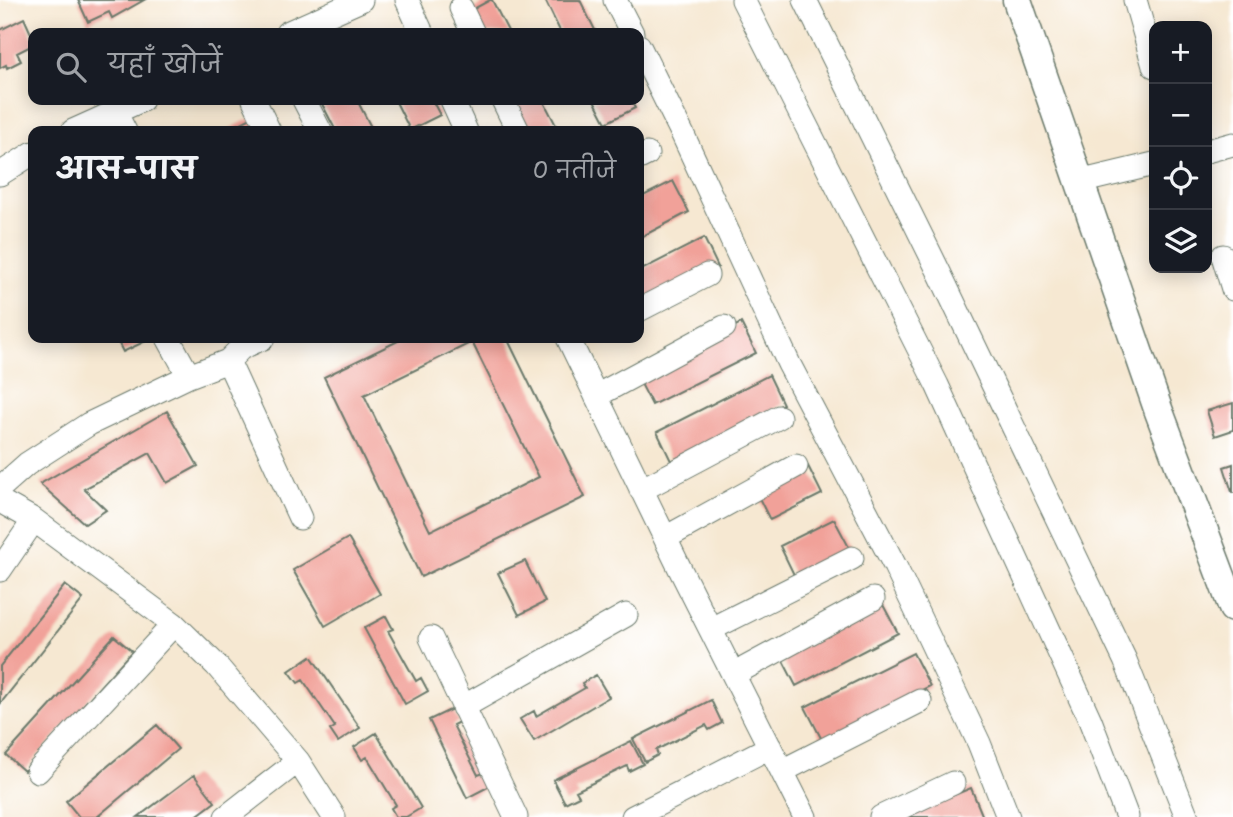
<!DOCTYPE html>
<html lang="hi">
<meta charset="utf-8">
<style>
body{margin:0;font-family:"Shantell Sans","Playpen Sans Deva",sans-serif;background:#242831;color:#f1f3f6}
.controls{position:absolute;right:21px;top:21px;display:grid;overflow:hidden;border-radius:14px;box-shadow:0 4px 18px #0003}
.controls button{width:63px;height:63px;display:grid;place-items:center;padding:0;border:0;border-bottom:2px solid #363941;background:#171b24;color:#f1f3f6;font:35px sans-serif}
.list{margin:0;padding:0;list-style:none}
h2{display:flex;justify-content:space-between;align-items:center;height:91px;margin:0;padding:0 28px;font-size:30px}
h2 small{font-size:23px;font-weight:400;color:#9ea1a6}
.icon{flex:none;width:38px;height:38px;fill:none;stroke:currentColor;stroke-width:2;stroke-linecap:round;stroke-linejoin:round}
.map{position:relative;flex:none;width:1233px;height:817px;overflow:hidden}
.search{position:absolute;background:#171b24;box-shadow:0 4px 18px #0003;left:28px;top:28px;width:616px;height:77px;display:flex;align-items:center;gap:18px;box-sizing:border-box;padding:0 24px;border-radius:14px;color:#9ea1a6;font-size:26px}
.panel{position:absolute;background:#171b24;box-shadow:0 4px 18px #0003;left:28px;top:126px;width:616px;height:217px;border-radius:14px}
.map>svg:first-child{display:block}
.building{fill:#f1a199;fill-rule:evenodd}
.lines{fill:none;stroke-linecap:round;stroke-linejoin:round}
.minor-casing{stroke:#6a796b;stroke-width:25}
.tertiary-casing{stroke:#6a796b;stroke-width:31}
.minor{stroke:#fff;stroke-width:23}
.tertiary{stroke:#fff;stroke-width:28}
</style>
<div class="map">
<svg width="1233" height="817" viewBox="0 0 1233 817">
<rect width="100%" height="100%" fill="#fff"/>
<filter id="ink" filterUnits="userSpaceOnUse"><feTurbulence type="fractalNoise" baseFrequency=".0143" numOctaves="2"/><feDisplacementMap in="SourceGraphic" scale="14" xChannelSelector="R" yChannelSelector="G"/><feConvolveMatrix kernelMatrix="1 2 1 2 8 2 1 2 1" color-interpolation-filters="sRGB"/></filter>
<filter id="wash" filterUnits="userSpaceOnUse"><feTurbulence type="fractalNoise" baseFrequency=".00686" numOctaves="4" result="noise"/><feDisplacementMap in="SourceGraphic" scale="28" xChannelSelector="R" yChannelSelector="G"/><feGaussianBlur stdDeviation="1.57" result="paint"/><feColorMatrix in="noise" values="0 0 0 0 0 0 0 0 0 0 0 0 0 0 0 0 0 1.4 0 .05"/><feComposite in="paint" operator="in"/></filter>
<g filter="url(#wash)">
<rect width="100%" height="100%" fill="#f6e8d2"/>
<g id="blocks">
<path class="building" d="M78,0h66l-32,18 -3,-6 -21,10z
M490,0h2l17,33h-30l-11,-21z
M545,0h35l16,32 -35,1z
M24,18l9,20v7l-16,8 4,8 -14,7 -1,-3 -6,3v-38z
M320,100h37l16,31h-37z
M395,100h37l8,15 -30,15z
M509,100h34l16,31h-34z
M594,100h37l4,8 -29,15z
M251,118l7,13h-33z
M673,181l16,31 -50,26v-40z
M704,238l14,29 -79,40v-36z
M741,323l15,30 -104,52 -15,-29z
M116,338h36l-29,14z
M404,338h103l78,159 -164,80 -97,-200zM472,342l67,135 -109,54 -66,-136z
M769,375l14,29 -112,57 -14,-29z
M1233,403v27l-18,6 -8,-25z
M167,411l31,55 -31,17 -17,-30 -66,36 22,21 -21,14 -45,-40z
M1233,464v28h-1l-8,-25z
M808,466l14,28 -52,26 -14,-28z
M834,519l16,30 -55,28 -15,-31z
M348,538l32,56 -55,32 -32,-56z
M525,561l20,41 -26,13 -21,-42z
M65,585l18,14 -83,105v-38z
M882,603l16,30 -102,53 -16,-31z
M386,616l7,13 -5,2 28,50 5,-3 7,13 -23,13 -41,-76z
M114,636l18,15 -108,120 -18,-16z
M913,653l17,33 -108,54 -17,-33z
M311,656l49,72 -22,14 -8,-12 5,-3 -32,-47 -5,3 -9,-12z
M596,675l13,22 -75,44 -14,-22 14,-8 2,5 49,-28 -3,-5z
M711,700l11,23 -13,7 -3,-5 -50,25 2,5 -13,7 -12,-23z
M452,709l7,13 -6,3 25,50 6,-2 6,13 -23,12 -38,-78z
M157,725l21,24 -81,68h-18l-13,-16z
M376,733l45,75 -15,9h-10l-5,-9 5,-3 -29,-48 -5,3 -8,-13z
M631,741l12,23 -14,7 -2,-5 -51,25 3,5 -14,7 -12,-23z
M194,775l21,27 -20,15h-57z
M971,788l12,29h-82z"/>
</g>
</g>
<g filter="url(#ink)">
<use href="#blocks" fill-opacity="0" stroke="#6a796b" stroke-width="2"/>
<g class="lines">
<g class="minor-casing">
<path id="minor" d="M407,0l15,33
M615,0l17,33
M743,0l194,385 153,335 37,97
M805,0l134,272 186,388 62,157
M1135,0l19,66
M461,8l12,25
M287,33l74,-33
M639,46l44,89 106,229 106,202 84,177 29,74
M254,100l15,31
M304,100l16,31
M452,100l14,31
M503,100l15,31
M115,112l10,19
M73,131l69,-31
M1207,151l26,-7
M639,158l8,-4
M0,174l33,-21
M1079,182l75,-18
M1223,256l10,33
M639,310l68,-35
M168,338l21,38
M568,338l114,235 123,244
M228,361l72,157
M596,396l128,-69
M0,488l27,-24 62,-40 100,-48 39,-15 13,-13 22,-10
M641,490l138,-73
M0,501l34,19 140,104 42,41 82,96 36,56
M665,538l131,-72
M0,570l34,-50
M711,629l141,-71
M431,638l85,179
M734,674l139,-75
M463,707l163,-92
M38,771l136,-147
M782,771l138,-70
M226,817l72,-56
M633,817l137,-70
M881,817l72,-34"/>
</g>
<g class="tertiary-casing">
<path id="tertiary" d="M1017,0l141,409 75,199"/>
</g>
<use href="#minor" class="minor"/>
<use href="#tertiary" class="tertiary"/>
</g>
</g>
</svg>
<div class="controls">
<button>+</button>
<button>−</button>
<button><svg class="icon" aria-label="locate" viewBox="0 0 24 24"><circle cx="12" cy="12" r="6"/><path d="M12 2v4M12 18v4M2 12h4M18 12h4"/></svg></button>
<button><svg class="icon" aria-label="layers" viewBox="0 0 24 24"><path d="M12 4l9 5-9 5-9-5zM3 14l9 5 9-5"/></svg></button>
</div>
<div class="search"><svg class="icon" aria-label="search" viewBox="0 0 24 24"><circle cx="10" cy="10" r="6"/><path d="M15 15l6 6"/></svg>यहाँ खोजें</div>
<section class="panel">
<h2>आस-पास<small>0 नतीजे</small></h2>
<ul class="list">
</ul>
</section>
</div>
